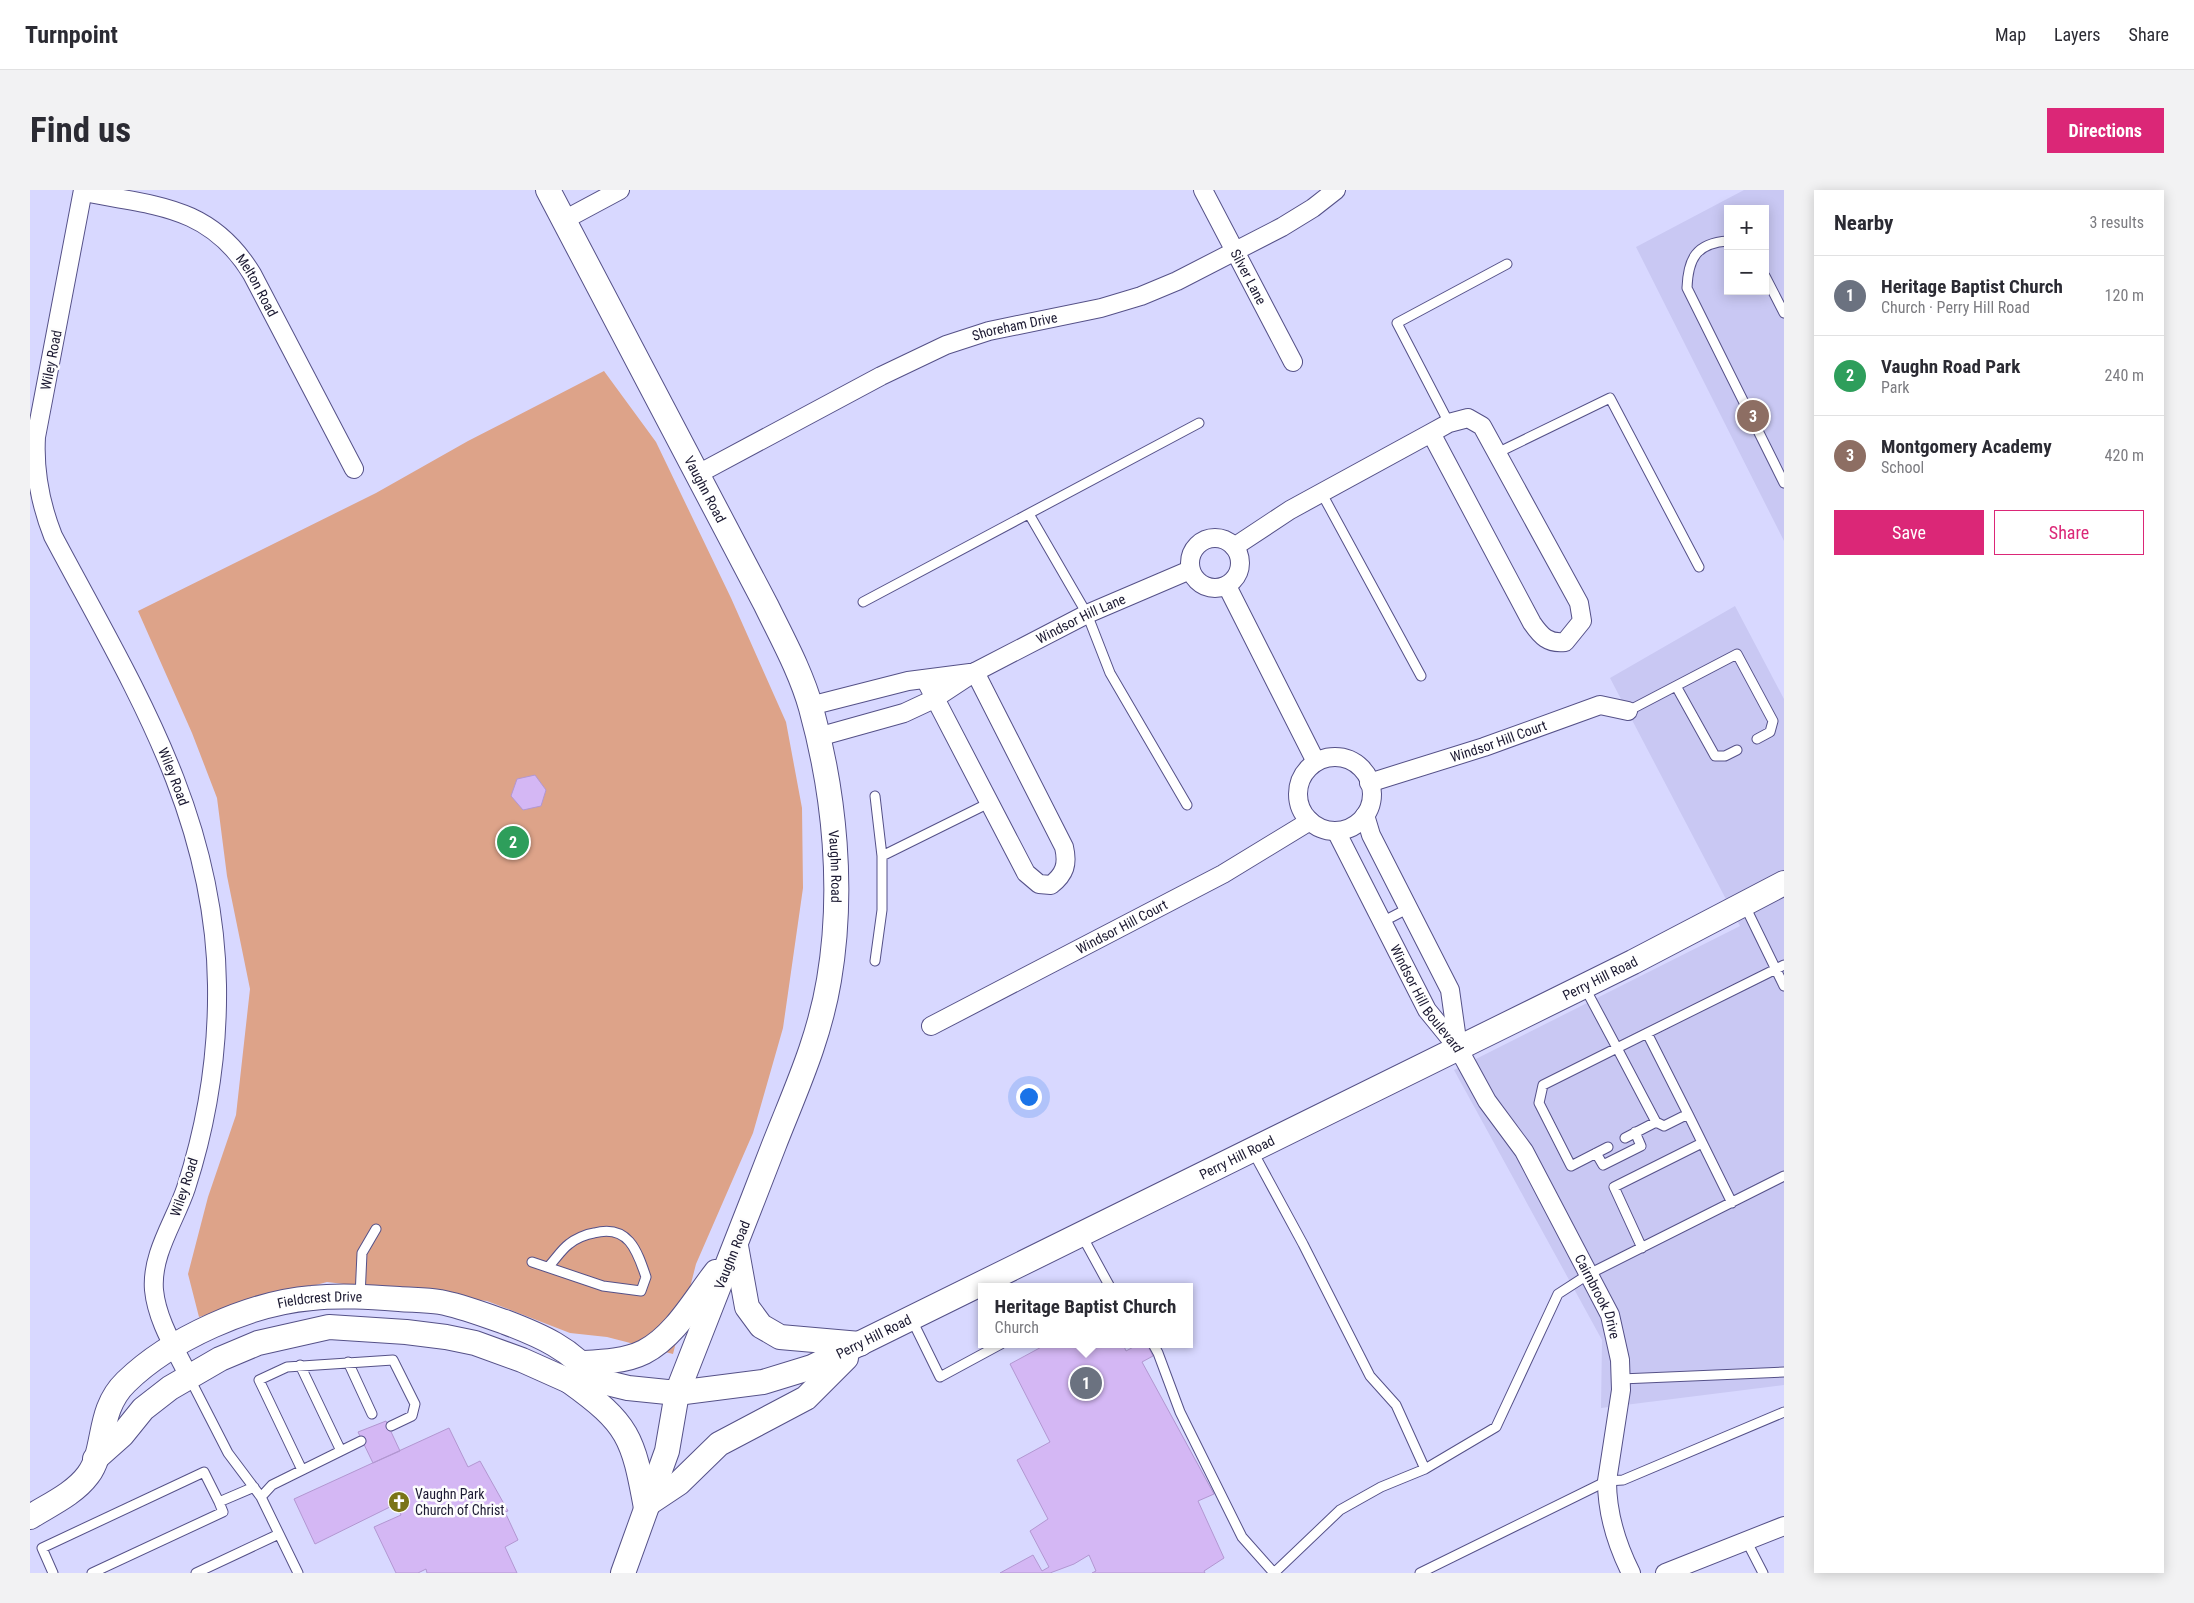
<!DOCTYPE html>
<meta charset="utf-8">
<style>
body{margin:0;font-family:"Roboto Condensed",sans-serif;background:#f2f2f3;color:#2b2b33}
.controls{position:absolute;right:15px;top:15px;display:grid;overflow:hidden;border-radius:0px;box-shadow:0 2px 12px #0003}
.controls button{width:45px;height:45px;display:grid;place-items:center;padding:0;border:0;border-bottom:1px solid #e1e1e2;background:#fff;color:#2b2b33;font:25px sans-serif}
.you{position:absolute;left:998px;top:906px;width:18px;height:18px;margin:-12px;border:4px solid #fff;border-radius:50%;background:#1a73e8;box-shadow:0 0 0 8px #1a73e833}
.badge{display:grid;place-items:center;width:32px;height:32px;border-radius:50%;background:#db2777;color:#fff;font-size:16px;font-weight:700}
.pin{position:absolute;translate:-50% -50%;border:2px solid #fff;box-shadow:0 1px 5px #0006}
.popup{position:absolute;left:948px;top:1093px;width:215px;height:65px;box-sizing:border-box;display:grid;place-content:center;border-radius:0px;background:#fff;filter:drop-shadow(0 1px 4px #0005);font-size:16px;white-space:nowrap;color:#7c7c81}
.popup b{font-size:19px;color:#2b2b33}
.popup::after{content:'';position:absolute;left:50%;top:100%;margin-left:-10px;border:10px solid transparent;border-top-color:#fff}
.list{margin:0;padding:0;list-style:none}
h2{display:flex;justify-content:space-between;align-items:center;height:65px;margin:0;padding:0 20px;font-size:21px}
h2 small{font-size:16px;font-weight:400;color:#7c7c81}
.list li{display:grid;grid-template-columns:32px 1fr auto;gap:15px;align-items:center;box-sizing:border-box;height:80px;padding:0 20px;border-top:1px solid #e1e1e2}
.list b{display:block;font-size:19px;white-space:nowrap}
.list p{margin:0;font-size:16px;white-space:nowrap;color:#7c7c81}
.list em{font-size:16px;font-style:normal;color:#7c7c81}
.actions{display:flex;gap:10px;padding:15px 20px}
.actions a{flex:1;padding:11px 0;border:1px solid #db2777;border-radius:0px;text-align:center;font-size:18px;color:#db2777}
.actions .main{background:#db2777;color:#fff}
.map{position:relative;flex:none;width:1754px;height:1383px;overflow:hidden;border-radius:0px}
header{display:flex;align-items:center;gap:30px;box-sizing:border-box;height:70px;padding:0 25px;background:#fff;border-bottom:1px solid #e1e1e2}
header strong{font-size:24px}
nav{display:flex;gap:28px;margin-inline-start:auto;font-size:18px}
.intro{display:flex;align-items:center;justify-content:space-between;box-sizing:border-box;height:120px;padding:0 30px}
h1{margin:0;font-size:35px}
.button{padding:12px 22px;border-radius:0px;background:#db2777;color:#fff;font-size:18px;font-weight:700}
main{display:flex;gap:30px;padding:0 30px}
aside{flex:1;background:#fff;border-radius:0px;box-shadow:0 2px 12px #0003}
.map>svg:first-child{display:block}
.built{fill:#c9c8f3;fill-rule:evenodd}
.green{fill:#dda389}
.building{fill:#d4b7f4;stroke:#b297d1}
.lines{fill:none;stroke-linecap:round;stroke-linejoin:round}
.lane-casing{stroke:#555188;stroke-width:11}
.street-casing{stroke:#555188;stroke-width:20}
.secondary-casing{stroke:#555188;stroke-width:26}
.lane{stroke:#fff;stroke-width:9}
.street{stroke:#fff;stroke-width:18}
.secondary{stroke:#fff;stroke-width:24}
.labels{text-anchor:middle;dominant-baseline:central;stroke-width:5;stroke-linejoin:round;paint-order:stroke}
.street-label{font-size:14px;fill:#1b1931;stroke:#fdfdfd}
.poi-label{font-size:14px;fill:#1b1931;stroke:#fdfdfd;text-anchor:start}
</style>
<header>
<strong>Turnpoint</strong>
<nav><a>Map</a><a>Layers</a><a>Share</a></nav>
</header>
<div class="intro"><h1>Find us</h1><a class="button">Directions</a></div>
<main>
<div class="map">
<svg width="1754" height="1383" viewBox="0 0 1754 1383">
<rect width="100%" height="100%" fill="#d8d8ff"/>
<path class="built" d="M1714,0h40v351l-148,-294zM1698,19h37v82h-37z
M1705,416l49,93v686l-183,23 1,-68 -148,-270 286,-144 -130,-248z"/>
<path class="green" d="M574,181l52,71 75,156 55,124 16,86 1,80 -20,140 -30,105 -57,131 -23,90 -66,-17 -37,-4 -83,-32 -160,-19 -128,35 -11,-43 20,-77 28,-82 14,-126 -23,-113 -10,-78 -25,-65 -54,-122 238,-118 92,-52z"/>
<path class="building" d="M505,585l11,15 -5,16 -18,4 -12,-14 6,-17z
M1017,1154h76l3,7 13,-7h8l6,12 -11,6 72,132 -16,7 26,57 -20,13 1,2h-113l4,-2 -7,-16 -15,9 -24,9h-50l33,-18 9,16 7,-4 -19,-36 18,-12 -31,-59 33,-18 -40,-78z
M356,1231l14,30 -27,12 -15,-31z
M419,1238l19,39 12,-6 28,50 -3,1 13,28 -13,7 12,26h-90l-1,-4 -8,4h-22l-22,-46 27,-12 -5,-11 -81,40 -21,-45z"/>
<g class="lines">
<g class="lane-casing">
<path id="lane" d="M1698,51c-32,2 -40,18 -41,47l97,195
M1735,86l19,37
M1419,233l-52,-100 110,-59
M1467,263l113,-55 89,169
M1291,302l100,184
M999,324l58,100 23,59 77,132
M833,412l336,-179
M1646,496l39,70h10l12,-6
M1598,521l109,-57 36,67 -3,11 -13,7
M845,606l7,60v54l-7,51
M852,666l107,-53
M1714,714l40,82
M1352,732l27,-14
M1555,798l32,60 167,-83
M1658,924l44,89
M1595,948l31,-16
M1578,957l-37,19 -32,-63 4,-18 74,-37 39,74 8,4 24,-12 -41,-81
M1222,960l51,94 67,132 26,29 29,64 71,-42 62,-133 31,-20 195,-98
M1566,963l7,12 38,-19 -6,-14
M1051,1044l29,53
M1612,1058l-28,-61 88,-44
M502,1072l71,24 38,5 5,-14c-9,-27 -18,-53 -52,-44 -8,1 -19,6 -25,11 -8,6 -14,16 -21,23
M330,1107l2,-44 14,-24
M881,1128l29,59 61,-33
M1123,1154l5,9 22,59 62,125 32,36 66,-63 41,-23 44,-18
M318,1172l24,52
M270,1175l41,86
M159,1187l39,76 33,44 37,76
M1591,1189l163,-7
M272,1280l-43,-90 28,-13 106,-7 22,44 -3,12 -21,10
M231,1307l11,-12 89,-44
M1717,1352l16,31
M23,1383l-11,-25 162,-76 15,30
M62,1383l131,-61 -4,-10 35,-15
M166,1383l83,-39
M1390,1383l187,-92 16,-1 161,-68"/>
</g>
<g class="street-casing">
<g id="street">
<path id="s1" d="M53,0l-47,247c-2,35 4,66 17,99 78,147 162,277 164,449 1,69 -10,138 -31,203 -11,33 -35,66 -32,102 3,31 22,60 35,87"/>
<path id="s2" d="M1173,0l90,172"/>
<path id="s3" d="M53,2c72,14 127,13 169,82l102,195"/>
<path d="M534,30l56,-30"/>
<path id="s4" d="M668,284l183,-98 65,-31 43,-14 112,-23 40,-12 36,-15 105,-54 31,-19 23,-18"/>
<circle cx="1185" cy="373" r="25"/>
<path d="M1204,357l56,-37 141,-77 18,-10 19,-5 14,8 97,177 3,18 -17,21c-17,2 -24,-6 -33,-19l-101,-190"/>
<path d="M1197,396l89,176"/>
<path d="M895,489l101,194 13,11 12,1c14,-11 17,-21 13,-38l-89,-175"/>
<path d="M780,516l98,-25 62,-8"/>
<path id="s5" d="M788,547l86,-24 30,-14 41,-27 112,-58 103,-44"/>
<circle cx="1305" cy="604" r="37"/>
<path id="s6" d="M1339,593l115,-36 116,-42 28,6"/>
<path d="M1335,625l6,20 79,155 8,57"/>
<path id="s7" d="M1306,641l91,179 31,38 29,53 37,50 86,164 10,45 1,30 -14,91c0,33 9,62 24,92"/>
<path id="s8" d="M901,836l292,-152 87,-53"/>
<path d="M1635,1383l119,-47"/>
</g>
</g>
<g class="secondary-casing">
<g id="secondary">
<path id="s9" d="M518,0l218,415c16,33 35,67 45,103 24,87 33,183 18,272 -10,60 -33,109 -55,165 -32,83 -65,166 -97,248l-10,58 -44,122"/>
<path d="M706,1056l11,61 14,19 19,11 80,7"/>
<path d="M553,1173c20,-1 43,-2 61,-11 31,-16 51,-53 72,-80"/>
<path d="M539,1191c60,43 64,56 77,127"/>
<path id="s10" d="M65,1269l27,-24 21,-26 27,-21 50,-29 38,-16 71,-16 77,5 40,5 29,6 47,17 47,21 26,-1 33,8 49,5 86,-11 49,-15 821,-405 151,-79"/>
<path d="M619,1313l30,-20 40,-39 87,-46 40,-40"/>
<path id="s11" d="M0,1327c19,-12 44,-23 58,-42 19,-25 8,-64 38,-93 44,-43 124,-79 186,-84 28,-3 58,-1 87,1 13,1 28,1 41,3 22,4 44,13 65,20 34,13 68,27 90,58"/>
</g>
</g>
<use href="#lane" class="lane"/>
<use href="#street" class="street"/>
<use href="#secondary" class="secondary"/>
</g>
<defs>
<g id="church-disc" transform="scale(1.125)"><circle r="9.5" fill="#7a7417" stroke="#fdfdfd"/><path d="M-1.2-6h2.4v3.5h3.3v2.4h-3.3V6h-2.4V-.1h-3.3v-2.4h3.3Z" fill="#fff"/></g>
</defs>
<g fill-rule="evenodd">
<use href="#church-disc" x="369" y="1312"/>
</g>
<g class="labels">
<g class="street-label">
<text stroke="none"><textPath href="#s2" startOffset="98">Silver Lane</textPath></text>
<text stroke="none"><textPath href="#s3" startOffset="208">Melton Road</textPath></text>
<text stroke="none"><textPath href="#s4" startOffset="351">Shoreham Drive</textPath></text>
<text transform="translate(21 170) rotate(-79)">Wiley Road</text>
<text stroke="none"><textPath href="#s9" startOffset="338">Vaughn Road</textPath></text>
<text stroke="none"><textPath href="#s5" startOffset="290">Windsor Hill Lane</textPath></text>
<text stroke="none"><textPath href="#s6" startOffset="136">Windsor Hill Court</textPath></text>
<text stroke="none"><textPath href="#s1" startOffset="622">Wiley Road</textPath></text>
<text stroke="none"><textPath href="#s9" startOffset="742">Vaughn Road</textPath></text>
<text stroke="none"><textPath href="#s8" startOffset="215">Windsor Hill Court</textPath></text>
<text stroke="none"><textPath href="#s10" startOffset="1650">Perry Hill Road</textPath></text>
<text stroke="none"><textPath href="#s7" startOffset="191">Windsor Hill Boulevard</textPath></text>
<text stroke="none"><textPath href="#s10" startOffset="1245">Perry Hill Road</textPath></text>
<text transform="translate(154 997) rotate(-72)">Wiley Road</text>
<text transform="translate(702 1065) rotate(-68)">Vaughn Road</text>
<text stroke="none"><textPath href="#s7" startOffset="536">Cairnbrook Drive</textPath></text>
<text stroke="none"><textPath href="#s11" startOffset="389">Fieldcrest Drive</textPath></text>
<text stroke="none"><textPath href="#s10" startOffset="840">Perry Hill Road</textPath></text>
</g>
<g class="poi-label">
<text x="385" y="1304">Vaughn Park<tspan x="385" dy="16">Church of Christ</tspan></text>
</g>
</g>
</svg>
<div class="controls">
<button>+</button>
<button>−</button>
</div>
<div class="you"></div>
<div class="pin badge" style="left:1056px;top:1193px;background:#6b7280">1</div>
<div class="popup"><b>Heritage Baptist Church</b>Church</div>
<div class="pin badge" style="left:483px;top:652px;background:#2e9e5b">2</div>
<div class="pin badge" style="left:1723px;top:226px;background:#8d6e63">3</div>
</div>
<aside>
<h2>Nearby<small>3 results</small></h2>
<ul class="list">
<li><span class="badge" style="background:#6b7280">1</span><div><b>Heritage Baptist Church</b><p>Church · Perry Hill Road</p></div><em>120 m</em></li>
<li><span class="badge" style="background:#2e9e5b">2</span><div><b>Vaughn Road Park</b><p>Park</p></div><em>240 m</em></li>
<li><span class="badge" style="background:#8d6e63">3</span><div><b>Montgomery Academy</b><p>School</p></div><em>420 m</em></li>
</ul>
<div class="actions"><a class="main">Save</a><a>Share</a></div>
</aside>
</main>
